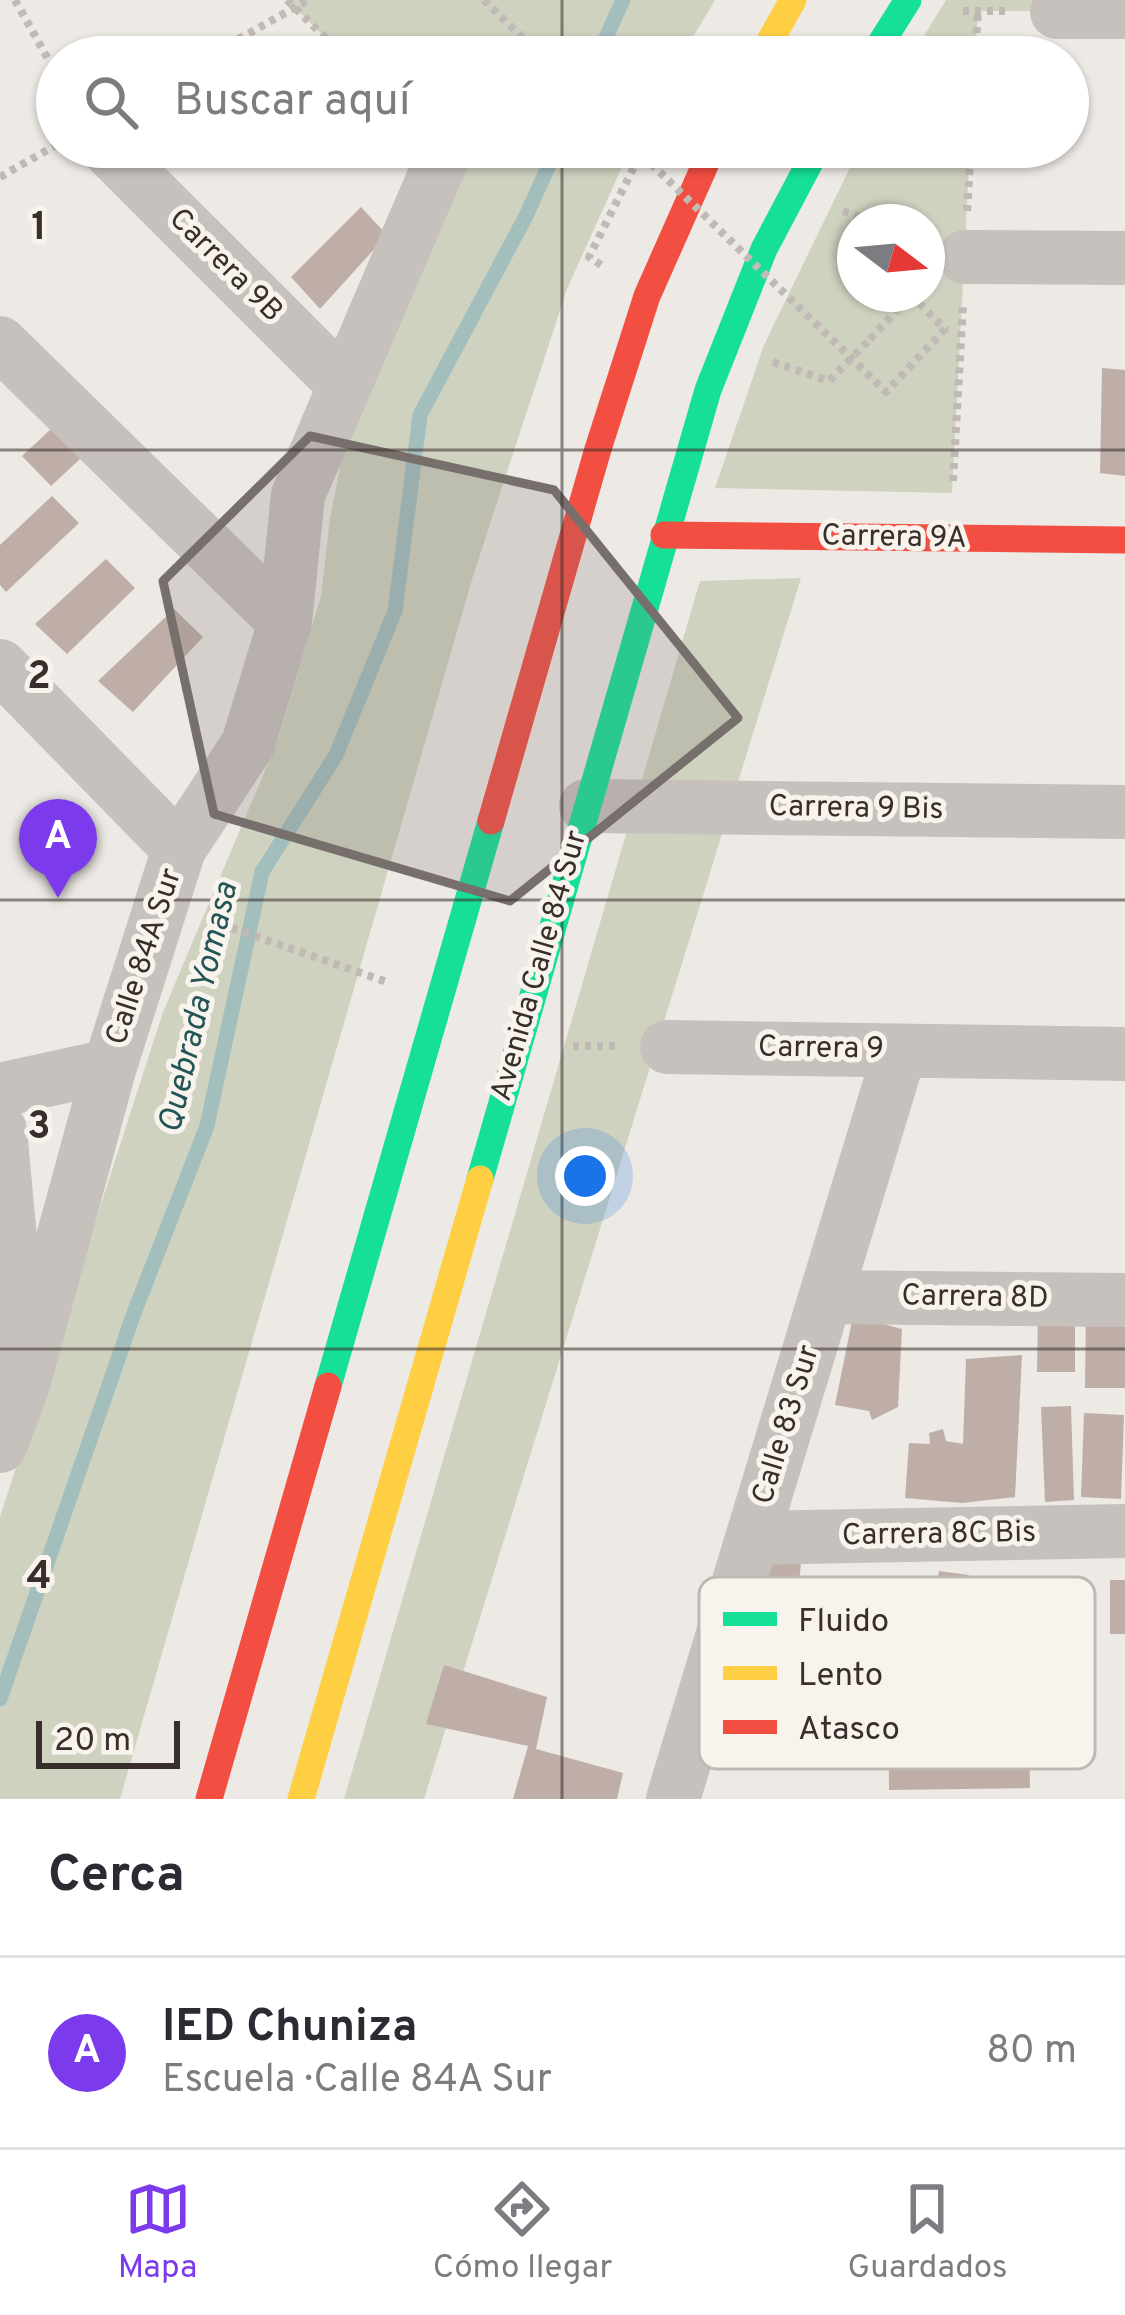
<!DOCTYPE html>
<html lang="es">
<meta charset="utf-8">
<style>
body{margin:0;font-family:Overpass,sans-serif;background:#f2f2f3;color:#2b2b33}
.compass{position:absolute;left:837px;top:204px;width:108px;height:108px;border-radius:50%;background:#fff;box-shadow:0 3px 9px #0004;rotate:106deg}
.scale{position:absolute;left:36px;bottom:30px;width:144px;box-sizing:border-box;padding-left:12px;border:6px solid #382e2b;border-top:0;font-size:33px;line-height:42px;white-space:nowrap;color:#382e2b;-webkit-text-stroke:9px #f9f3ed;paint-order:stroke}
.you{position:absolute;left:585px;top:1176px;width:42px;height:42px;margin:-30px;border:9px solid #fff;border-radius:50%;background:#1a73e8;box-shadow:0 0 0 18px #1a73e833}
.badge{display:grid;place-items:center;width:78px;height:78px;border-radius:50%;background:#7c3aed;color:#fff;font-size:39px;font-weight:700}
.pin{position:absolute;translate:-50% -99px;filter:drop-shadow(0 3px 6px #0008)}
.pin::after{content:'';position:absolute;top:63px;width:42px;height:36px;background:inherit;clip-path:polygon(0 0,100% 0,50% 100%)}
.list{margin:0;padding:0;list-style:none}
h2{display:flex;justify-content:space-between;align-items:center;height:156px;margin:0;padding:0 48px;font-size:51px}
h2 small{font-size:39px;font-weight:400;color:#7c7c81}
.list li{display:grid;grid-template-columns:78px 1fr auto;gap:36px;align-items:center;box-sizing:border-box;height:192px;padding:0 48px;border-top:3px solid #e1e1e2}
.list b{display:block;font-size:45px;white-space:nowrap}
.list p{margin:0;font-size:39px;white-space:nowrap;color:#7c7c81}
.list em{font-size:39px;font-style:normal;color:#7c7c81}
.icon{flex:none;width:66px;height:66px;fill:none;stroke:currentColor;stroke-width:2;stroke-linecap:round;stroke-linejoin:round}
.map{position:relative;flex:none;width:1125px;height:1799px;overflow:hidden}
.search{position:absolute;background:#fff;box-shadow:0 3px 9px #0004;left:36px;right:36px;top:36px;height:132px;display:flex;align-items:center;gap:30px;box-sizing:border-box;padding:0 42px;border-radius:66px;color:#7c7c81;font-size:45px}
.sheet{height:348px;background:#fff}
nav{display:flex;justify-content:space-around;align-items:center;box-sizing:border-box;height:168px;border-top:3px solid #e1e1e2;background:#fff;font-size:33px;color:#7c7c81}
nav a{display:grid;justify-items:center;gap:6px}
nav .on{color:#7c3aed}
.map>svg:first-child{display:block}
.green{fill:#cfd2bf;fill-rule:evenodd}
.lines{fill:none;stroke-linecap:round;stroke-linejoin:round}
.stream{stroke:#a2bebd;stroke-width:15}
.building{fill:#bfaea8}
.path{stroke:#c0b9b5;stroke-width:8;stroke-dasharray:6 6;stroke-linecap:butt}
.street{stroke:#c7c1bd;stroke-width:54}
.fast{stroke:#16e098;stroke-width:27}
.slow{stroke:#ffcf43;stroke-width:27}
.jam{stroke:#f24e42;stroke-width:27}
.path-bridge{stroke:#c0b9b5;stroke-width:8;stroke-dasharray:6 6;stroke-linecap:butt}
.marked{fill:#776f6c;fill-opacity:0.2;stroke:#776f6c;stroke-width:9;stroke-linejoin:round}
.grid{fill:none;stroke:#382e2b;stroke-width:3;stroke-opacity:0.55}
.labels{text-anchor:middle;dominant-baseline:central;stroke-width:10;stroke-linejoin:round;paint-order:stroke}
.street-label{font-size:30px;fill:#382e2b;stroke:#f9f3ed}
.water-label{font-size:33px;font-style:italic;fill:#245556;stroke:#f9f3ed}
.key{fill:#f9f3ed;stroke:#bfb8b3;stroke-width:3}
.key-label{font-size:33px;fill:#382e2b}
.grid-label{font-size:39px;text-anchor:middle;font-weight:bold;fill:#382e2b;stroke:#f9f3ed;stroke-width:10;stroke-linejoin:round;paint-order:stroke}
</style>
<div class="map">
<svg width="1125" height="1799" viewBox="0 0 1125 1799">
<rect width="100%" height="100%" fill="#ede9e4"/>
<path class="green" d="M287,0h428l-34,57h-336z
M946,0h97l-4,11h-61l-3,46h-64z
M443,147h188l-64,142 -94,287 -353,1223h-120v-282l163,-505 115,-272 43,-144 9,-77 15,-78z
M860,147h110l-18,346 -237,-5 49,-143zM855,222h72v72h-72z
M801,578l-377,1221h-80l356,-1218z"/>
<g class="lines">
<path class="stream" d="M597,57l26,-57
M0,1699l134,-386 73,-187 55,-254 74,-117 59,-144 25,-196 106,-199 31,-69"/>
</g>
<path class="building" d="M361,207l26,28 -67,74 -29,-32z
M1102,368l23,2v106l-25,-3z
M65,416l29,30 -43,40 -29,-30z
M52,496l27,27 -73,69 -6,-7v-40z
M106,559l29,29 -68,66 -32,-30z
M174,609l29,28 -70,75 -35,-31z
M1086,1308l39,1v79h-40z
M1038,1312h37v60h-38z
M853,1316l49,13 -4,78 -26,13 -3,-9 -34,-6z
M1022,1355l-7,142 -53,6 -57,-5 4,-55 21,1 -1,-11 14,-4 3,12 17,3 3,-85z
M1071,1406l3,94 -29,2 -4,-95z
M1084,1413l40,2 -3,84 -40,-2z
M803,1541l-9,96 -56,-6 21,-83z
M939,1571l30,4 -7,63 -50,-5 4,-38 10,1v9l8,1z
M1110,1580h15v54h-15z
M444,1665l103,32 -11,52 87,24 -6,26h-104l15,-53 -102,-22z
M888,1695l15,5v45l126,-1 1,44 -141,2z"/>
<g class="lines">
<path class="path" d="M15,0l42,75
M287,0l58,57
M484,0l58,57
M963,11h45
M207,57l101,-57
M975,57l3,-46
M0,177l56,-32
M843,211l29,11
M967,211l4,-64
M601,265l-12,-8 52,-104
M773,362l56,19 41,-42
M953,481l10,-177
M209,920l178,62
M573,1046h45"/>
<path class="street" d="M1057,12h68
M106,147l238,238
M965,257l160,1
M0,343l285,279
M0,666l179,183
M586,806l539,6
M667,1047l458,7
M0,1090l110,-24
M0,1130l20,217
M826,1297l299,3
M0,1446l23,-61 87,-319 69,-217 69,-105 37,-122 13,-127 148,-346
M752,1538l373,-7
M673,1799l227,-748"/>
<path class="fast" d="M872,57l36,-57
M480,1179l228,-789 56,-141 54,-102
M328,1386l163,-565"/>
<path class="slow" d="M761,57l32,-57
M301,1799l179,-620"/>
<path class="jam" d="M664,535l461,5
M491,821l107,-372 49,-153 66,-149
M209,1799l119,-413"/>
<path class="path-bridge" d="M634,147l252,245 59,-63 -34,-34 -41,44"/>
</g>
<path class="marked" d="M310,436l244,54 184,228 -228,183 -296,-87 -51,-233z"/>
<path class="grid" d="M562,0v57M562,147v1652M0,450h1125M0,900h1125M0,1349h1125"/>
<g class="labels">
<g class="street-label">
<text transform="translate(225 266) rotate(45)">Carrera 9B</text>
<text transform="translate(894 538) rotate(1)">Carrera 9A</text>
<text transform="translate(856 809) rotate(1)">Carrera 9 Bis</text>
<text transform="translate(145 957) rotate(-72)">Calle 84A Sur</text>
<text transform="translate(540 966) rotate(-74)">Avenida Calle 84 Sur</text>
<text transform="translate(821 1049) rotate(1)">Carrera 9</text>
<text transform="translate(975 1298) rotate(1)">Carrera 8D</text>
<text transform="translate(787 1425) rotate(-73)">Calle 83 Sur</text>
<text transform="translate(939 1535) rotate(-1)">Carrera 8C Bis</text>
</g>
<g class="water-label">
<text transform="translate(200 1008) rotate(-77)">Quebrada Yomasa</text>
</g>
</g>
<rect x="699" y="1577" width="396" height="192" rx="18" class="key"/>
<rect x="723" y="1612" width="54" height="14" fill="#16e098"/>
<rect x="723" y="1666" width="54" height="14" fill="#ffcf43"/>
<rect x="723" y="1720" width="54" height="14" fill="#f24e42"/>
<g class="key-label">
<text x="798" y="1631">Fluido</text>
<text x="798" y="1685">Lento</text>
<text x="798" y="1739">Atasco</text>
</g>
<g class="grid-label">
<text x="39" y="239">1</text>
<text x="39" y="688">2</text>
<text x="39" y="1138">3</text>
<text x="39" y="1588">4</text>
</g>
</svg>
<svg class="compass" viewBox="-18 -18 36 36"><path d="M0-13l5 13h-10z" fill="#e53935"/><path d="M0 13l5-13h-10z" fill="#7c7c81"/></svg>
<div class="scale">20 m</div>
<div class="you"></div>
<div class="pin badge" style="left:58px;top:898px">A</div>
<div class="search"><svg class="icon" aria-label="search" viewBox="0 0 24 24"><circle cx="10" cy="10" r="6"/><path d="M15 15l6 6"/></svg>Buscar aquí</div>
</div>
<section class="sheet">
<h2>Cerca<small></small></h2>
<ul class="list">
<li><span class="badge">A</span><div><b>IED Chuniza</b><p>Escuela · Calle 84A Sur</p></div><em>80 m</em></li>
</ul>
</section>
<nav>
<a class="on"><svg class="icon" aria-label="map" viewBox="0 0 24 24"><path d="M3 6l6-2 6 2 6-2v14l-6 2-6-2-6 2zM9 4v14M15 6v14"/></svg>Mapa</a>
<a><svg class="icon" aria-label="directions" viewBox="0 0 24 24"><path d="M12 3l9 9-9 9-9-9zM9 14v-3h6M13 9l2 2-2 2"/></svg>Cómo llegar</a>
<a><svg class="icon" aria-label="saved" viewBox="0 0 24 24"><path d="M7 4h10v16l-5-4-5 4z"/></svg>Guardados</a>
</nav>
